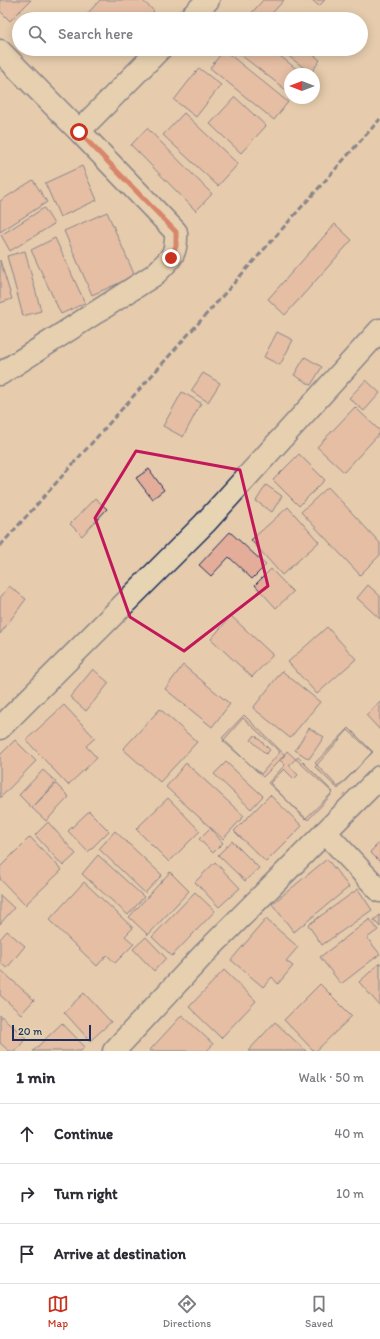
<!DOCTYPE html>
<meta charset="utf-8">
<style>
body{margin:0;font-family:Itim,sans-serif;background:#f7f7f7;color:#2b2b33}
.compass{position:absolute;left:284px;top:68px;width:36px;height:36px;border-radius:50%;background:#fff;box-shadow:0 2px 10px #0003;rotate:270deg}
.scale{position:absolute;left:12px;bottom:10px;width:79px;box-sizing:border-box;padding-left:4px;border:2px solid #1b2f5e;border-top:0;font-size:11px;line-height:14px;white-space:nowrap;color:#1b2f5e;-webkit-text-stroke:3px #e7d4b2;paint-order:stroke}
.stop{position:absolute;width:12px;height:12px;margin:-9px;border:3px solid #c8321e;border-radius:50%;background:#fff}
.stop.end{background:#c8321e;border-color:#fff;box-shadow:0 1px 4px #0008}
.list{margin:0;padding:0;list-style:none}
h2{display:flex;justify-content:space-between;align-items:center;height:52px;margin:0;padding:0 16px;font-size:17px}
h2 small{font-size:13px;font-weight:400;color:#7c7c81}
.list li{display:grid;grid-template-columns:26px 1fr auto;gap:12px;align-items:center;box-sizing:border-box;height:60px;padding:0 16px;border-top:1px solid #e1e1e2}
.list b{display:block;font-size:15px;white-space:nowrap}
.list em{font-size:13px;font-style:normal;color:#7c7c81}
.icon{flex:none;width:22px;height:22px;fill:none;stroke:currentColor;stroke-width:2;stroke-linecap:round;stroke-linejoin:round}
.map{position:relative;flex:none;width:380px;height:1051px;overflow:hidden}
.search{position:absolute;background:#fff;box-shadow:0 2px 10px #0003;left:12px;right:12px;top:12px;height:44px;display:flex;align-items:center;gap:10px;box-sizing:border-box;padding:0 14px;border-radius:22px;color:#7c7c81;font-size:15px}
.sheet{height:232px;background:#fff}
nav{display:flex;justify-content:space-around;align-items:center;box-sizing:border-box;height:56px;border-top:1px solid #e1e1e2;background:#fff;font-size:11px;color:#7c7c81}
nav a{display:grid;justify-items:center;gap:2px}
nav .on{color:#c8321e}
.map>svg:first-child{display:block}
.building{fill:#e4ad9a;stroke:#1b2f5e;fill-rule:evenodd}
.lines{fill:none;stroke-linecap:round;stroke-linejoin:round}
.minor-casing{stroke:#1b2f5e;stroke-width:25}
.minor{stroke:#e7d4b2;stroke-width:22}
.rail{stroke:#1b2f5e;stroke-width:3;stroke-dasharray:6 3;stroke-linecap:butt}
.route{stroke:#c8321e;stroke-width:5}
.marked{fill:none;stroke:#c2185b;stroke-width:3;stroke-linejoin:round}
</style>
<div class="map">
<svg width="380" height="1051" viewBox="0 0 380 1051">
<rect width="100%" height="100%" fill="#e6ccad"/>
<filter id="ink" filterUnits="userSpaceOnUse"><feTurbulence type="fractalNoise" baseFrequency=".025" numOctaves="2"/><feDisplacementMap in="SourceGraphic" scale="8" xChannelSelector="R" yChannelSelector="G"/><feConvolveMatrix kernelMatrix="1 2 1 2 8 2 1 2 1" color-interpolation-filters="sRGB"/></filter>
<g filter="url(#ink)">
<path class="building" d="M0,0h31l-21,21 -10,-10z
M100,0h42l12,11 -8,8h-53l-6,-5z
M263,0h21l-17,19h-14l-4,-3z
M312,0h13l-6,6z
M233,49h38l32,25h-13v19z
M279,49h27l14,11 -9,13z
M224,50l64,52 -14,18 -64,-52z
M199,68l22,17 -25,32 -22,-17z
M235,97l31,29 -25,27 -31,-29z
M184,113l54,51 -20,22 -55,-51z
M147,128l65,66 -16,17 -65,-66z
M82,166l15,34 -37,17 -15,-34z
M33,180l14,22 -47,30v-31z
M44,208l10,16 -44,27 -9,-16z
M107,212l28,64 -43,19 -28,-64z
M335,224l17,16 -67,75 -17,-16z
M55,238l30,65 -24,11 -30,-64z
M25,251l16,60 -18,5 -16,-60z
M0,260l12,39 -12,4z
M277,332l16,8 -13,25 -16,-8z
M305,357l17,10 -11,18 -17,-10z
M203,373l17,10 -12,19 -17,-11z
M366,380l14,13 -16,18 -15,-13z
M182,392l19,11 -18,34 -20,-11z
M355,407l25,24v2l-36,39 -27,-25z
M299,454l26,26 -26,26 -26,-26z
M149,469l15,21 -12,9 -16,-21z
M266,485l16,11 -10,16 -16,-11z
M328,487l52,56v12l-20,20 -59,-63z
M95,498l12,11 -25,27 -12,-12z
M288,507l31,35 -37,33 -31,-35z
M230,532l36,33 -14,14 -23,-22 -18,19 -12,-11z
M271,569l22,23 -17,16 -21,-23z
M368,585l12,11v23l-23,-21z
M9,586l17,13 -26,35v-36z
M231,616l42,39 -21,22 -41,-38z
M327,627l29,32 -39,35 -29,-32z
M183,665l47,39 -18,23 -47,-38z
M93,669l16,14 -23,28 -16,-14z
M282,671l38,31 -30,36 -37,-30z
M380,702v28l-14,-15z
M64,705l31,33 -9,8 11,12 -29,27 -42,-45z
M160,709l37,33 -37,40 -37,-33z
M244,715l41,40 -22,22 -41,-39zM255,735l15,15 -4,4 -15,-14z
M243,718l37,34 -19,22 -38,-33z
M309,728l15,9 -15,22 -14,-9z
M349,728l24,24 -35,35 -23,-24z
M348,730l24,22 -34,37 -23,-22z
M15,740l21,21 -36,37v-43z
M287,751l46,42 -25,27 -40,-37 17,-18 -5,-5z
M298,757l35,35 -28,27 -35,-36 14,-14 10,10 4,-4 -9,-10z
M226,762l37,34 -12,13 -37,-35z
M186,763l58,53 -21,23 -57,-52z
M43,770l13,12 -24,26 -13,-13z
M56,784l13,13 -23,24 -14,-13z
M270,795l32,31 -36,36 -32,-31z
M168,798l32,33 -31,31 -33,-33z
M89,811l20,20 -21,21 -20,-21z
M48,822l28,32 -13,12 -28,-31z
M210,828l13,15 -10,10 -14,-14z
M115,831l47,44 -17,18 -46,-44z
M30,837l32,33 -37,35 -25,-26v-12z
M232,841l27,27 -14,13 -27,-26z
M380,842v20l-10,-10z
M98,855l46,42 -16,18 -46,-41z
M327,859l22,28 -55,45 -22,-28z
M215,862l25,26 -21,19 -24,-25z
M170,872l19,19 -41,44 -19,-18z
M84,882l49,46 -8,8 9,8 -19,19 -8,-8 -10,11 -48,-46z
M358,889l14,21 -50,35 -14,-20z
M195,892l20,19 -43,45 -20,-19z
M0,895l14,13 -14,16z
M380,915v12l-6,-7z
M266,919l32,28 -12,14 7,5 -15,18 -6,-7 -9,10 -32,-27z
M370,919l8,11 -11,8 13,16 -39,30 -21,-27z
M7,931l18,15 -18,22 -7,-5v-24z
M146,937l20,21 -12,13 -21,-22z
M380,963v43l-21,-24z
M0,969l34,31 -13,14 -21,-19z
M224,970l32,31 -35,37 -32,-31z
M320,984l32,32 -36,35h-2l-30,-31z
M84,993l27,29 -21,19 -26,-29z
M0,1015l26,23 -10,13h-7l-9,-8z
M182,1015l31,29 -6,7h-58z
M275,1022l31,29h-58z
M62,1023l23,24 -4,4h-48z"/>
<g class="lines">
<g class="minor-casing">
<path id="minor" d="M189,19l19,-19
M0,51l79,80 81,-82
M0,374l154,-99c16,-16 23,-19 22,-43l-97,-101
M0,728l205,-205 175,-193
M325,832l55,59
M114,1051l89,-96 177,-178"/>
</g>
<use href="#minor" class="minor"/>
<path class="rail" d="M0,546l380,-427"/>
</g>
</g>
<g class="lines" filter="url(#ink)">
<path class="route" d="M79,132l97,100v14l-5,12"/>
</g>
<path d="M0 0H380V1051H0ZM136,451l104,19 28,116 -84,65 -54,-34 -35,-99z" fill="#e6ccad" fill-opacity=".55" fill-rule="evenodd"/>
<path class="marked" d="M136,451l104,19 28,116 -84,65 -54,-34 -35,-99z"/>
</svg>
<svg class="compass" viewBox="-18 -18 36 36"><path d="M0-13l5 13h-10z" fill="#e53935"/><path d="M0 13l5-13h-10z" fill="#7c7c81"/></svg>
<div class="scale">20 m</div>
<div class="stop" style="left:79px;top:132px"></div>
<div class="stop end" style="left:171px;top:258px"></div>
<div class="search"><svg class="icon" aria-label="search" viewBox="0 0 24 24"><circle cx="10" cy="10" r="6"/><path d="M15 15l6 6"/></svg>Search here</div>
</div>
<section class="sheet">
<h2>1 min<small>Walk · 50 m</small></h2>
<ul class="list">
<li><svg class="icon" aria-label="ahead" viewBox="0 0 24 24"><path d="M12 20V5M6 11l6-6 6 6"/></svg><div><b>Continue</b></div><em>40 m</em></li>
<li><svg class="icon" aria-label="right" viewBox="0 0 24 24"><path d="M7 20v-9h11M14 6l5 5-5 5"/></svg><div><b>Turn right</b></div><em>10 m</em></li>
<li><svg class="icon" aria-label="arrive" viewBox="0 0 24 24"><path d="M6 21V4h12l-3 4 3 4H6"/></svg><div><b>Arrive at destination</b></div></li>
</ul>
</section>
<nav>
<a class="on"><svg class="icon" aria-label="map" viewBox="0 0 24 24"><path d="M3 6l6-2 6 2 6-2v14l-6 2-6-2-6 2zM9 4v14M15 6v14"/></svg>Map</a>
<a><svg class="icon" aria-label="directions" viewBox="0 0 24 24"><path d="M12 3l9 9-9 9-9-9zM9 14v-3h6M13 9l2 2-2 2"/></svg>Directions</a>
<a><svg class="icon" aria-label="saved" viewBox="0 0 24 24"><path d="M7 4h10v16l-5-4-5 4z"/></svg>Saved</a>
</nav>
